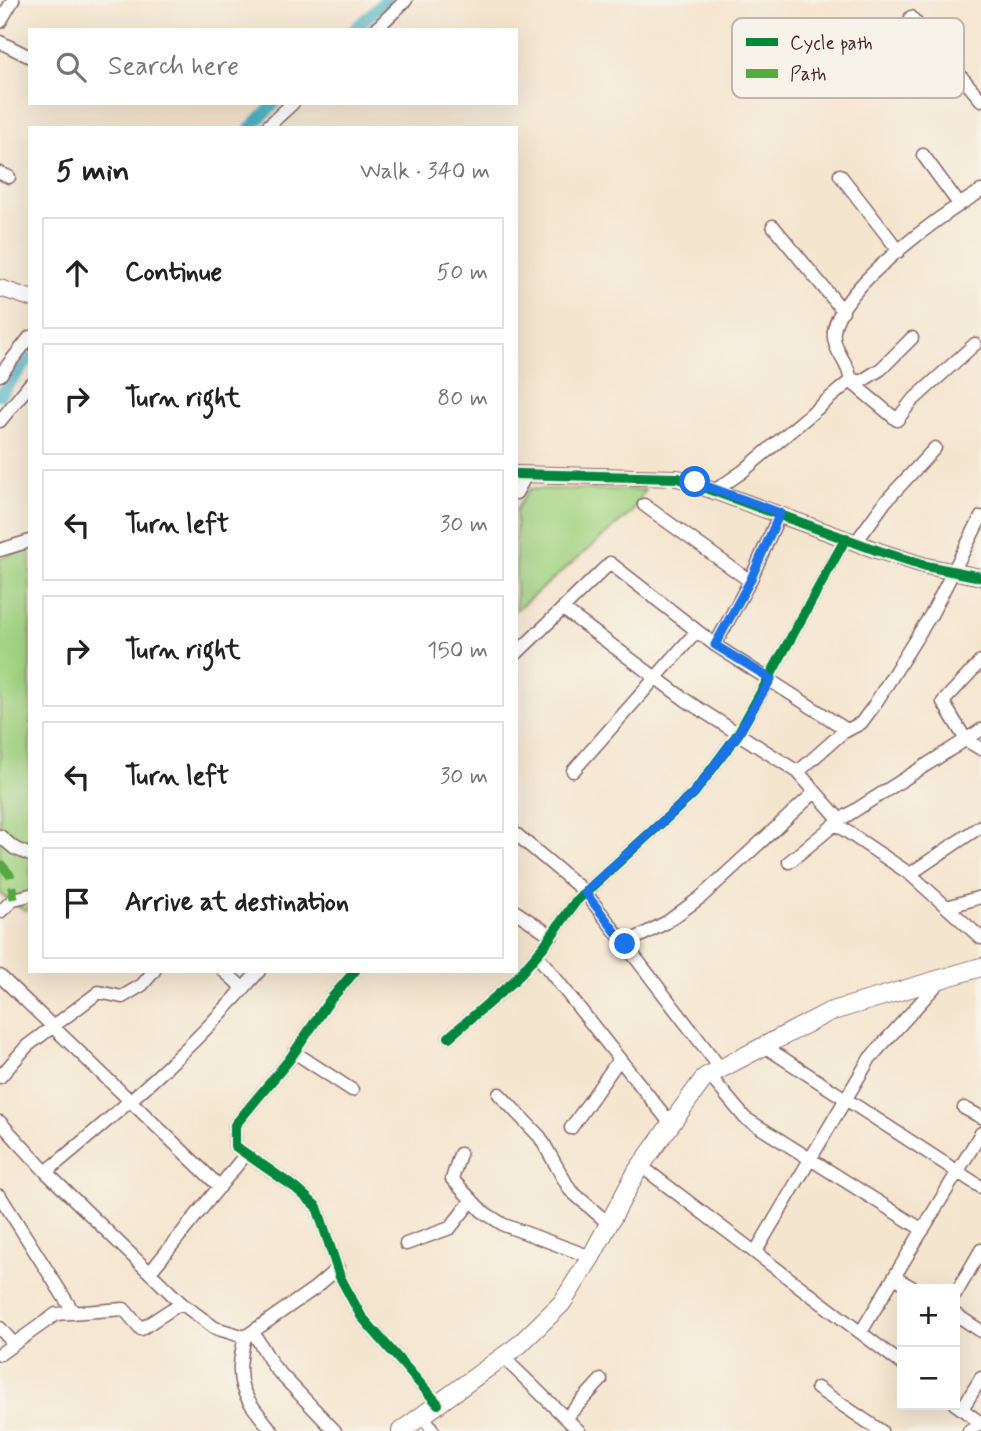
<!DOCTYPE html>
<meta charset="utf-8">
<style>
body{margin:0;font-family:Mynerve,sans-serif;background:#f2f2f2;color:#222}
.controls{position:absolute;right:21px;bottom:21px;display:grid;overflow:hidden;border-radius:0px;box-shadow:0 7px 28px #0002}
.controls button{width:63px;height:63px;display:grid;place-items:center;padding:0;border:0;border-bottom:2px solid #e0e0e0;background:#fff;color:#222;font:35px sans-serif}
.stop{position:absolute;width:21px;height:21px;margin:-16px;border:5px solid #1a73e8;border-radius:50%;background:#fff}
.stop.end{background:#1a73e8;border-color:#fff;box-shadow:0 2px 7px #0008}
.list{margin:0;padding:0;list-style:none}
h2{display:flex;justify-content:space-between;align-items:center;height:91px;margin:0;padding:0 28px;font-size:30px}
h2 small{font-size:23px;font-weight:400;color:#767676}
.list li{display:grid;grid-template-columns:46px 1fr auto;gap:21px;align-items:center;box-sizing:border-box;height:112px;margin:0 14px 14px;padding:0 14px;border:2px solid #e0e0e0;border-radius:0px}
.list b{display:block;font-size:26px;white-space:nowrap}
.list em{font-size:23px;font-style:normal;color:#767676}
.icon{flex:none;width:38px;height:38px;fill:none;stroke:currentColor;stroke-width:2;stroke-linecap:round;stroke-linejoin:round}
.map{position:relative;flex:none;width:981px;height:1431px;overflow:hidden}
.search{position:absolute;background:#fff;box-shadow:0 7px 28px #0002;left:28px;top:28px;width:490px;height:77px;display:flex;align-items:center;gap:18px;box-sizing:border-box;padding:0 24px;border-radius:0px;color:#767676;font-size:26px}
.panel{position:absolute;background:#fff;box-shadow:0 7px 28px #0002;left:28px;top:126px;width:490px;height:847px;border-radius:0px}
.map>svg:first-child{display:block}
.green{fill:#a4d584;stroke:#777a58;stroke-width:2}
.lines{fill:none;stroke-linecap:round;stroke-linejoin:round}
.canal{stroke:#44b1c2;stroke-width:12}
.minor-casing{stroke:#866464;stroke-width:15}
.tertiary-casing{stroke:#866464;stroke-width:18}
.secondary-casing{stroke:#866464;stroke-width:20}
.minor{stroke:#fff;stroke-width:12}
.tertiary{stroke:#fff;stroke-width:16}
.secondary{stroke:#fff;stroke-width:18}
.quiet{stroke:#57aa44;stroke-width:9;stroke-dasharray:18 9;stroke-linecap:butt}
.cycleway-casing{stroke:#f7f3e8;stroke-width:15}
.cycleway{stroke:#00873e;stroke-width:10}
.route{stroke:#1a73e8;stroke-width:9}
.key{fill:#f7f3e8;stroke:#c3b3af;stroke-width:2}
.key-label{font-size:19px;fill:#4a1f2b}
</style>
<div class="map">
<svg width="981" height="1431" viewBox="0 0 981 1431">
<rect width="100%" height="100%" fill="#f7f3e8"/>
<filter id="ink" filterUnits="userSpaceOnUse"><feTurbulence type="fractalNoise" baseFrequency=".0143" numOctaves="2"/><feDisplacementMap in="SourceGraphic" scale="14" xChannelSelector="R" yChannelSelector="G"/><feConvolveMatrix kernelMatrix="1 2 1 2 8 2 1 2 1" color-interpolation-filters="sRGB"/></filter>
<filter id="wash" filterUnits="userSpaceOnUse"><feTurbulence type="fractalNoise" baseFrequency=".00686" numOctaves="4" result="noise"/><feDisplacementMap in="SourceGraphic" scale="28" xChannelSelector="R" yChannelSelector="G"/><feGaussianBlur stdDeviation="1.57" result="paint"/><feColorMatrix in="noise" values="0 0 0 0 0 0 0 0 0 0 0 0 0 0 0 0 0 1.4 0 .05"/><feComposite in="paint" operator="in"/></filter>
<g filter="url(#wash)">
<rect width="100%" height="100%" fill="#f4e5ce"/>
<path class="green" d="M529,489l116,1 -13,22 -116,98v-100z
M30,549v358l-4,4 -26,-17v-336z"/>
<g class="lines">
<path class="canal" d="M354,30l32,-30
M250,128l25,-25
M0,395l30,-37"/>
</g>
</g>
<g filter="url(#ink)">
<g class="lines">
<g class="minor-casing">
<path id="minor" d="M911,17l70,83
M0,22l13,-22
M375,30l31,-30
M0,42l30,15
M266,128l27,-25
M923,155l36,49
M0,173l9,4
M840,175l59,76
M773,226l70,85
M0,375l30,-38
M852,379l8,3 21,-13 31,-31
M850,381l47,39 14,-18 64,-58
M0,421l30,-37
M717,489l25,-17 108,-91c2,-15 -19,-31 -16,-50 6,-45 109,-117 147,-140
M516,493l10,-18
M644,505l106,76
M856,542l29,-40 50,-54
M0,550l30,-9
M563,609l124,92 111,71 42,48
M715,645l35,-64 30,-68
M516,654l94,-91 105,82 132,85
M981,661l-38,41 23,38 15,9
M573,771l124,-140
M798,772l44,-39 19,-10 12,-16 59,-94 49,-96
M837,825l73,49 71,64
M516,834l69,58 136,177
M0,836l14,12 16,7
M789,862l51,-42 141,-90
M910,874l71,-48
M947,907l34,-10
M0,912l14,-13 16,-4
M516,912l36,24
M625,944l42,-22 34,-25 114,-105
M537,955l134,169
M224,971l20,18
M355,971l-25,29 -41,60 -54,65v21l62,43 20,18 23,70 21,39 77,88
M0,976l220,211
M449,1037l65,-56 30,-35 32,-45 118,-108 44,-59 108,-196
M764,1046l217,141
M294,1052l58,38
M709,1075l36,43 178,112
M0,1077l27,-31 72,-54 23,5 20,-12 12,-14
M499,1094l41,43 30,53 39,34
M964,1108l17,9
M0,1122l46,50 135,131 34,25 30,9 70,-49 23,-20
M571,1128l47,-67
M460,1154l-8,25 30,32 22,14 87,32
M641,1166l261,198
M46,1172c79,-65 146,-123 213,-201
M0,1196l74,117
M406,1244l44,-16 22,-28
M756,1251l114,-193 70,-77
M151,1271l95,-117
M894,1277l21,12
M955,1295l26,-45
M955,1314l26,17
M0,1328l13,15
M253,1332l21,35 61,64
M861,1332l120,-199
M245,1337c-12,48 -3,57 27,94
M0,1354l56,-40 68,-5 17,20 40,-26
M503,1357l76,74
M817,1388l64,43
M955,1404l26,19
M962,1409l19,-31
M423,1415l10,16
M566,1418l35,-38
M969,1431l12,-8"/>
</g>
<g class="tertiary-casing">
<path id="tertiary" d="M0,288l30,10
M516,474l162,4 201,73 47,15 55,11"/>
</g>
<g class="secondary-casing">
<path id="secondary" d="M401,1431l118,-86 43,-42 29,-46 46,-86 68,-94 124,-65 152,-45"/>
</g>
<use href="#minor" class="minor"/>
<use href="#tertiary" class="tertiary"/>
<use href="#secondary" class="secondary"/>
<path class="quiet" d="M0,863l10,12 4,24"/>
<g class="cycleway-casing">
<path id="cycleway" d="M516,474l162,4 201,73 47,15 55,11
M355,971l-25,29 -41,60 -54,65v21l62,43 20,18 23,70 21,39 77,88
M449,1037l65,-56 30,-35 32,-45 118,-108 44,-59 108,-196"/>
</g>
<use href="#cycleway" class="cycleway"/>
</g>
</g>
<g class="lines" filter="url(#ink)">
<path class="route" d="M625,944l-40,-52 109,-99 44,-59 33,-55 -56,-34 35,-64 30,-68 -85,-31"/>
</g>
<rect x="732" y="18" width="232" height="80" rx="10" class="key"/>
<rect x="746" y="38" width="32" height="8" fill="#00873e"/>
<rect x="746" y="69" width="32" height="9" fill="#57aa44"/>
<g class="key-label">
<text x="790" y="49">Cycle path</text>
<text x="790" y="80">Path</text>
</g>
</svg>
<div class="controls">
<button>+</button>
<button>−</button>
</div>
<div class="stop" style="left:695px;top:482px"></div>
<div class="stop end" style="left:625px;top:944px"></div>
<div class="search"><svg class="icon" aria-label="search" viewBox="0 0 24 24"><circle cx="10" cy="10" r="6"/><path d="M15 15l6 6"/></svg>Search here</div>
<section class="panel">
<h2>5 min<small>Walk · 340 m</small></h2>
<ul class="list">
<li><svg class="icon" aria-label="ahead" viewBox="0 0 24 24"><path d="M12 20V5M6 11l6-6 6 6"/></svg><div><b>Continue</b></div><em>50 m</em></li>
<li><svg class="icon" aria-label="right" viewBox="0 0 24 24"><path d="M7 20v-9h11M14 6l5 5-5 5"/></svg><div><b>Turn right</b></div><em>80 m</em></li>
<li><svg class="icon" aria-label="left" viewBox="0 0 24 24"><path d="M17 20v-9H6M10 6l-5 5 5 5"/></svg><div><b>Turn left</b></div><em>30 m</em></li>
<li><svg class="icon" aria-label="right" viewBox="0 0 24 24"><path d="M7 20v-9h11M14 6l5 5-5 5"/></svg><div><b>Turn right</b></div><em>150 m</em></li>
<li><svg class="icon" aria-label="left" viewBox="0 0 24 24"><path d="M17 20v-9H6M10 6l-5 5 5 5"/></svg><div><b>Turn left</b></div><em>30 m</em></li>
<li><svg class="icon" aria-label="arrive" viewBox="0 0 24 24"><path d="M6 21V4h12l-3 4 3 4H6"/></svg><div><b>Arrive at destination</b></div></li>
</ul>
</section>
</div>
